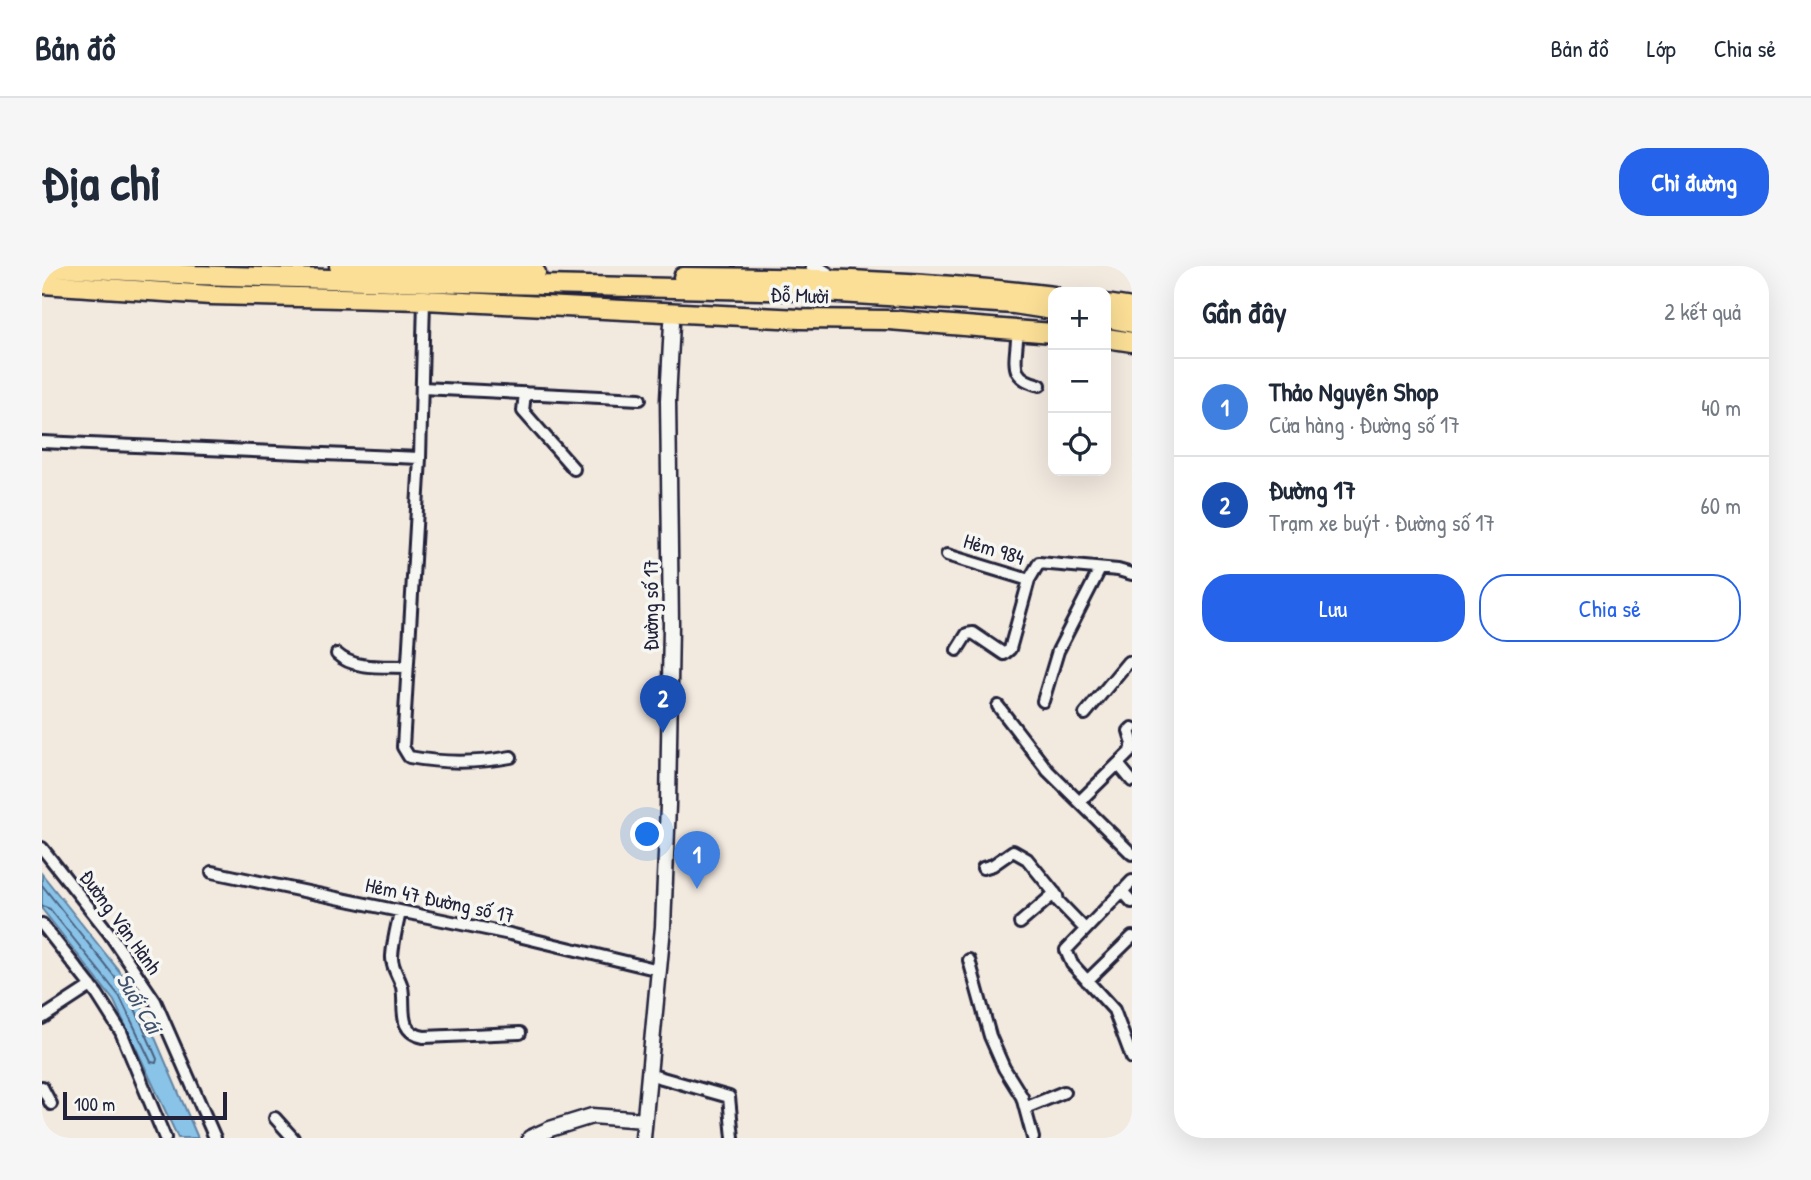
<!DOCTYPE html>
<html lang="vi">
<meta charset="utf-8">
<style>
body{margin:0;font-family:"Patrick Hand",sans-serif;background:#f6f6f7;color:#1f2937}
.controls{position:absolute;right:21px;top:21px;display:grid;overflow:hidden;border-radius:14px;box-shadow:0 7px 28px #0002}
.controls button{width:63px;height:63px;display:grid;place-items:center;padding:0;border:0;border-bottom:2px solid #e0e1e3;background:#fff;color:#1f2937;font:35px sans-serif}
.scale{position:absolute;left:21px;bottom:18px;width:164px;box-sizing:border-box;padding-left:7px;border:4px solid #22223b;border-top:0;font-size:19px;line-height:24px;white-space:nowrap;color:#22223b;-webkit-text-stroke:5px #f6f6f2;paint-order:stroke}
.you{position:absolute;left:606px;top:569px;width:24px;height:24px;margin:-18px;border:5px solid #fff;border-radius:50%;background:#1a73e8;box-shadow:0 0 0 10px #1a73e833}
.badge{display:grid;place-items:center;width:46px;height:46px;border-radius:50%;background:#2563eb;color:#fff;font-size:23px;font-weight:700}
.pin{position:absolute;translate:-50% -58px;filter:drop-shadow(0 2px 4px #0008)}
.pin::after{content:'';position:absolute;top:37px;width:24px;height:21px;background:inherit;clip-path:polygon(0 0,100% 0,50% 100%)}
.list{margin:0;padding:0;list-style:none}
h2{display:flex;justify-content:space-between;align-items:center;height:91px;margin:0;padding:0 28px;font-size:30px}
h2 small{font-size:23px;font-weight:400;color:#747a83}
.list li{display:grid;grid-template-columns:46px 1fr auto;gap:21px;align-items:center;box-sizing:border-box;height:98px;padding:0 28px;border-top:2px solid #e0e1e3}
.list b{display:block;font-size:26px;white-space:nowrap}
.list p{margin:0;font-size:23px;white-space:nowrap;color:#747a83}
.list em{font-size:23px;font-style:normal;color:#747a83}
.actions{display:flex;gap:14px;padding:21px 28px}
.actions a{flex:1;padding:16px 0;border:2px solid #2563eb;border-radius:28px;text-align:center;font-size:24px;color:#2563eb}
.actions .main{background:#2563eb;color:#fff}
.icon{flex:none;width:38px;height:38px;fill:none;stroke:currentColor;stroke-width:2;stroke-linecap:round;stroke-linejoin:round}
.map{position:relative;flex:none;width:1090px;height:872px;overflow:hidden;border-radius:28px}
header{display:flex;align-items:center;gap:42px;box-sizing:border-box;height:98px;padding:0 35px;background:#fff;border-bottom:2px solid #e0e1e3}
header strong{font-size:33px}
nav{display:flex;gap:38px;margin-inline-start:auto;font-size:24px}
.intro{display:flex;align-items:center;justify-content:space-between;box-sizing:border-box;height:168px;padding:0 42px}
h1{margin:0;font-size:49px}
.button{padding:18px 32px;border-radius:28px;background:#2563eb;color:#fff;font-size:24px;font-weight:700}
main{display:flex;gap:42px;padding:0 42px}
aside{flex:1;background:#fff;border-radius:28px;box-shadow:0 7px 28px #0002}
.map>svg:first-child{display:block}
.water{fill:#89c3e8;stroke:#6083a3;stroke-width:2}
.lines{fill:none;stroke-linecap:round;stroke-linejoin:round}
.shore{stroke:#4b6280;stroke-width:2}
.minor-casing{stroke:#22223b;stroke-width:16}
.tertiary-casing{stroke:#22223b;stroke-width:19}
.trunk-casing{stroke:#22223b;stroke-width:23}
.minor{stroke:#f6f6f2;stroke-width:10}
.tertiary{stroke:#f6f6f2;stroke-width:14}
.trunk{stroke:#fbdf96;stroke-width:18}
.labels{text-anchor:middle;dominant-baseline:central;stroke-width:7;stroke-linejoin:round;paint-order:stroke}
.street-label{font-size:21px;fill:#22223b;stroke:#f6f6f2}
.water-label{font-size:23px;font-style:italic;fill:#41526f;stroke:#f6f6f2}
</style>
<header>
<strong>Bản đồ</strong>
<nav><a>Bản đồ</a><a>Lớp</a><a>Chia sẻ</a></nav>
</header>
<div class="intro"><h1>Địa chỉ</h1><a class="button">Chỉ đường</a></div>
<main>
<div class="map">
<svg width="1090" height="872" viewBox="0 0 1090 872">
<rect width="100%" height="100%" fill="#f2e9df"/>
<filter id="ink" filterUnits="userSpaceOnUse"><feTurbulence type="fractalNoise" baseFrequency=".0143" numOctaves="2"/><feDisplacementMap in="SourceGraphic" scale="14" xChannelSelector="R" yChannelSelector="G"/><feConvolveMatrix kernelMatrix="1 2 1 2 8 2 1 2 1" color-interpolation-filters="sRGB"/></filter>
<g filter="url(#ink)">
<path class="water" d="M0,608l93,117 63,147h-20l-64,-137 -72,-92z"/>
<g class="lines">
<path class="shore" d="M0,619l87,110 28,64 -1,4 -5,-1 -31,-65 -70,-88 -8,-3"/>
<g class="minor-casing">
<path id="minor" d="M382,34l-4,158 -17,289 6,10c33,6 69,6 102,0
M975,74c-2,25 -7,38 23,45
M380,122l218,11
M483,127l-2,18 51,58
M0,176l378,16
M905,289l82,25
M915,384l10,-16 6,-1 31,21 6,-5 19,-69 10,-17 79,7 14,4
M295,388c17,16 48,12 70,13
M1001,435l15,-50 42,-82
M956,440l50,65 84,83
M1043,448l43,-52 4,1
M1090,462l-3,3 3,10
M1076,498l14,17
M1038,535l52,-51v-4
M0,582l67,85 46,68 60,137
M941,602l10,-3 20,-14 14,8 30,37 1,5 27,28
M170,606l298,62 149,36
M1090,615l-66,69 6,14 42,46 18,48
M1080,625l10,11
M358,646c-3,14 -7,29 -8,44 -1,11 7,20 10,31 4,20 -6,45 22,50l96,-4
M978,657l35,-30
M0,658l55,70 24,38 44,106
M927,694l21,76 14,32 18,29 11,41
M1045,715l45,-44
M0,752l49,-32
M606,808l81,23 4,41
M0,821l9,17
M983,842l39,-16
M233,852l18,20"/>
</g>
<g class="tertiary-casing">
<path id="tertiary" d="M771,0l21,13
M488,872l20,-9 42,-13 52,4
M601,872l20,-211 5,-122 3,-181 -3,-224 4,-77"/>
</g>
<g class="trunk-casing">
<path id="trunk" d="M0,0l153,9 304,9 309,7 206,13 39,6
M297,0l197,7
M641,11c124,1 247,3 370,19
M0,18l169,11 213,5 376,19 89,1 164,13
M1064,38l26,4
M1064,52l26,5
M1064,72l26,4"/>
</g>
<use href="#minor" class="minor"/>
<use href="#tertiary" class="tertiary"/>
<use href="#trunk" class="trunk"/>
</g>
</g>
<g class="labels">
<g class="street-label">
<text transform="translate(758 29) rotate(2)">Đỗ Mười</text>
<text transform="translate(952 283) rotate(17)">Hẻm 984</text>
<text transform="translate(608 339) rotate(-90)">Đường số 17</text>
<text transform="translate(398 634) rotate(12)">Hẻm 47 Đường số 17</text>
<text transform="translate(79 656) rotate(54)">Đường Vận Hành</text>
</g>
<g class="water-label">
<text transform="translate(98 737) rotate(59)">Suối Cái</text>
</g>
</g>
</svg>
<div class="controls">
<button>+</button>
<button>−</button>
<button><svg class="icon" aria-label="locate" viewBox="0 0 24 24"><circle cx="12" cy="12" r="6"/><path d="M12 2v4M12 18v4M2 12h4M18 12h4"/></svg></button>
</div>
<div class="scale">100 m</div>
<div class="you"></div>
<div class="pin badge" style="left:655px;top:623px;background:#3f7fe0">1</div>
<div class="pin badge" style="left:621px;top:467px;background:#1a4fb4">2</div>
</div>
<aside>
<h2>Gần đây<small>2 kết quả</small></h2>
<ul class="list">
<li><span class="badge" style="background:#3f7fe0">1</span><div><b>Thảo Nguyên Shop</b><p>Cửa hàng · Đường số 17</p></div><em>40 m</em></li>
<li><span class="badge" style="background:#1a4fb4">2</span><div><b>Đường 17</b><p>Trạm xe buýt · Đường số 17</p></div><em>60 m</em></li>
</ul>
<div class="actions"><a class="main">Lưu</a><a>Chia sẻ</a></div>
</aside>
</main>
